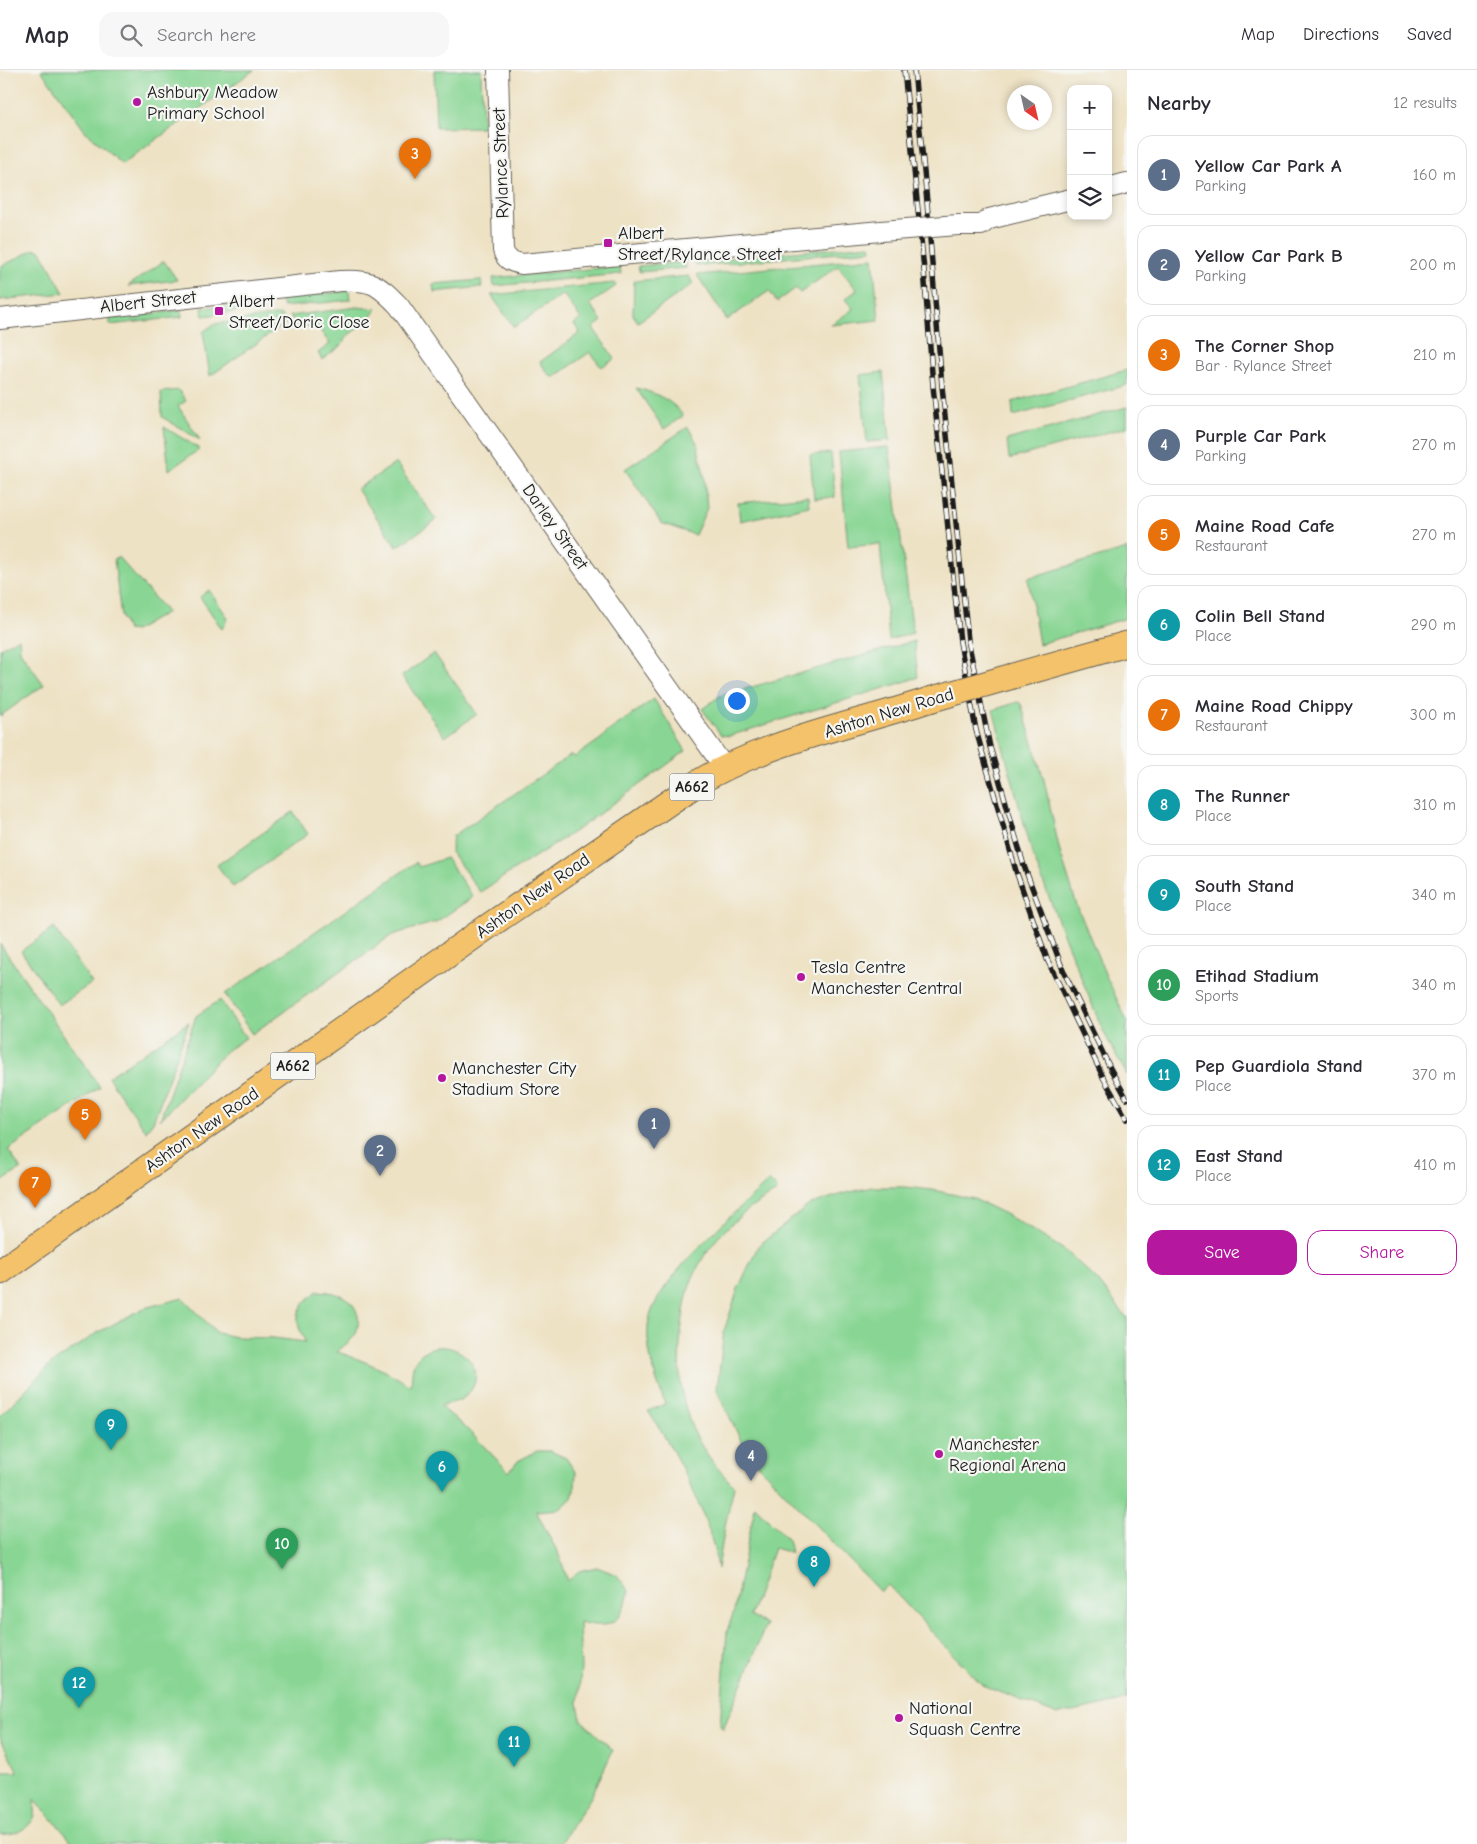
<!DOCTYPE html>
<meta charset="utf-8">
<style>
body{margin:0;font-family:"Comic Neue",sans-serif;background:#f7f7f7;color:#2b2b33}
.controls{position:absolute;right:15px;top:15px;display:grid;overflow:hidden;border-radius:10px;box-shadow:0 2px 8px #0003}
.controls button{width:45px;height:45px;display:grid;place-items:center;padding:0;border:0;border-bottom:1px solid #e1e1e2;background:#fff;color:#2b2b33;font:25px sans-serif}
.compass{position:absolute;left:1007px;top:15px;width:45px;height:45px;border-radius:50%;background:#fff;box-shadow:0 2px 8px #0003;rotate:146deg}
.you{position:absolute;left:736px;top:630px;width:18px;height:18px;margin:-12px;border:4px solid #fff;border-radius:50%;background:#1a73e8;box-shadow:0 0 0 8px #1a73e833}
.badge{display:grid;place-items:center;width:32px;height:32px;border-radius:50%;background:#b5179e;color:#fff;font-size:16px;font-weight:700}
.pin{position:absolute;translate:-50% -41px;filter:drop-shadow(0 1px 2px #0008)}
.pin::after{content:'';position:absolute;top:26px;width:18px;height:15px;background:inherit;clip-path:polygon(0 0,100% 0,50% 100%)}
.list{margin:0;padding:0;list-style:none}
h2{display:flex;justify-content:space-between;align-items:center;height:65px;margin:0;padding:0 20px;font-size:21px}
h2 small{font-size:16px;font-weight:400;color:#7c7c81}
.list li{display:grid;grid-template-columns:32px 1fr auto;gap:15px;align-items:center;box-sizing:border-box;height:80px;margin:0 10px 10px;padding:0 10px;border:1px solid #e1e1e2;border-radius:15px}
.list b{display:block;font-size:19px;white-space:nowrap}
.list p{margin:0;font-size:16px;white-space:nowrap;color:#7c7c81}
.list em{font-size:16px;font-style:normal;color:#7c7c81}
.actions{display:flex;gap:10px;padding:15px 20px}
.actions a{flex:1;padding:11px 0;border:1px solid #b5179e;border-radius:15px;text-align:center;font-size:18px;color:#b5179e}
.actions .main{background:#b5179e;color:#fff}
.icon{flex:none;width:28px;height:28px;fill:none;stroke:currentColor;stroke-width:2;stroke-linecap:round;stroke-linejoin:round}
.map{position:relative;flex:none;width:1127px;height:1774px;overflow:hidden}
header{display:flex;align-items:center;gap:30px;box-sizing:border-box;height:70px;padding:0 25px;background:#fff;border-bottom:1px solid #e1e1e2}
header strong{font-size:24px}
nav{display:flex;gap:28px;margin-inline-start:auto;font-size:18px}
.search{width:350px;height:45px;background:#f7f7f7;display:flex;align-items:center;gap:12px;box-sizing:border-box;padding:0 18px;border-radius:15px;color:#7c7c81;font-size:19px}
main{display:flex}
aside{flex:1;background:#fff}
.map>svg:first-child{display:block}
.green{fill:#89d694;stroke:#527958}
.lines{fill:none;stroke-linecap:round;stroke-linejoin:round}
.tertiary-casing{stroke:#666157;stroke-width:22}
.primary-casing{stroke:#666157;stroke-width:27}
.tertiary{stroke:#fff;stroke-width:20}
.primary{stroke:#f4c26a;stroke-width:25}
.rail-casing{stroke:#1c1c1c;stroke-width:5.5}
.rail{stroke:#f6f6f2;stroke-width:4;stroke-dasharray:11;stroke-linecap:butt}
.tertiary-bridge-casing{stroke:#666157;stroke-width:22;stroke-linecap:butt}
.primary-bridge-casing{stroke:#666157;stroke-width:27;stroke-linecap:butt}
.tertiary-bridge{stroke:#fff;stroke-width:20}
.primary-bridge{stroke:#f4c26a;stroke-width:25}
.poi-dot{fill:#b5179e;stroke:#f6f6f2;stroke-width:2}
.labels{text-anchor:middle;dominant-baseline:central;stroke-width:4.5;stroke-linejoin:round;paint-order:stroke}
.shield{fill:#f6f6f2;stroke:#5d5d5c;stroke-width:1}
.shield-label{font-size:16px;font-weight:bold;fill:#1c1c1c}
.poi-label{font-size:18px;fill:#1c1c1c;stroke:#f6f6f2;text-anchor:start}
.street-label{font-size:18px;fill:#1c1c1c;stroke:#f6f6f2}
</style>
<header>
<strong>Map</strong>
<div class="search"><svg class="icon" aria-label="search" viewBox="0 0 24 24"><circle cx="10" cy="10" r="6"/><path d="M15 15l6 6"/></svg>Search here</div>
<nav><a>Map</a><a>Directions</a><a>Saved</a></nav>
</header>
<main>
<div class="map">
<svg width="1127" height="1774" viewBox="0 0 1127 1774">
<rect width="100%" height="100%" fill="#f6f6f2"/>
<filter id="ink" filterUnits="userSpaceOnUse"><feTurbulence type="fractalNoise" baseFrequency=".02" numOctaves="2"/><feDisplacementMap in="SourceGraphic" scale="10" xChannelSelector="R" yChannelSelector="G"/><feConvolveMatrix kernelMatrix="1 2 1 2 8 2 1 2 1" color-interpolation-filters="sRGB"/></filter>
<filter id="wash" filterUnits="userSpaceOnUse"><feTurbulence type="fractalNoise" baseFrequency=".0096" numOctaves="4" result="noise"/><feDisplacementMap in="SourceGraphic" scale="20" xChannelSelector="R" yChannelSelector="G"/><feGaussianBlur stdDeviation="1.12" result="paint"/><feColorMatrix in="noise" values="0 0 0 0 0 0 0 0 0 0 0 0 0 0 0 0 0 1.4 0 .05"/><feComposite in="paint" operator="in"/></filter>
<g filter="url(#wash)">
<rect width="100%" height="100%" fill="#eee2c4"/>
<path class="green" d="M41,0h213l-132,94 -37,-33z
M434,0h47l2,57 -47,1z
M870,175l1,5 -175,16 -1,-5z
M35,179l6,2 23,42 -64,7v-33z
M873,188l6,62 -48,5 22,-16 -8,-10 12,-9 -19,-24 -38,27 -4,-5 -19,14 -8,-11 -42,29 -30,-45z
M164,191l13,19 -49,6z
M685,192l1,6 -47,4 -1,-6z
M620,196l1,8 -127,12 -1,-8z
M689,206l4,8 -55,38 -5,-7 1,-34z
M481,210l1,7 -48,5 -1,-8z
M615,213l1,3 -26,18 12,17 -9,7 22,31 -14,8 -11,-15 -35,25 -5,-1 -10,-14 40,-29 -6,-9 7,-5 -18,-25 -49,33 -23,-32z
M349,221l1,9 -66,7 -5,-8z
M258,232v7l-55,7 -1,-8z
M357,237l20,2 -10,12 -21,16 -4,8 -20,15 -4,-7 12,-9 -16,-22 -14,8 -10,-14z
M181,240l1,7 -72,8v-6z
M280,245l6,8 -76,53 -7,-44 11,-8z
M1127,300v15l-114,31 -1,-14z
M883,302l7,68 -23,2 -7,-67z
M636,318c17,4 37,12 47,28l-19,13z
M179,320l7,11 -8,5 22,34 -38,-23 -1,-25z
M1127,337v20l-118,32 -2,-19z
M164,357l36,22 -31,21z
M688,357l9,16 7,32 3,33 -12,27 -34,-12 -36,-54z
M889,377l24,186 -24,7 -9,-96 -32,3 -9,-95z
M831,383l4,44 -21,2 -4,-44z
M396,393l40,57 -39,27 -40,-58z
M808,426l1,10 -69,15 -2,-18z
M1127,479v69l-88,26 -11,-66z
M118,487l49,55 -32,19 -8,-1 -6,-13 -7,-58z
M209,520l19,28 -6,11 -22,-32z
M19,568l1,13 24,34 -44,31v-68z
M914,571l4,36 -11,4 -178,55 -8,-1 -19,-26 18,-13z
M434,583l43,61 -32,23 -43,-61z
M654,629l32,52 -105,76 -101,65 -29,-40 2,-16 118,-81 4,2 27,-19 4,-5z
M1018,632l3,2 23,76 16,72 17,54 29,70 21,45v54l-24,-44 -37,-90 -33,-85 -40,-146z
M293,742l15,22 -75,53 -16,-22z
M446,788l27,39 -37,25 -44,13 -140,99 -27,-40 191,-132 3,5z
M54,858l38,55 -33,22 -38,-54z
M0,874l100,143 -92,63 13,19 -21,14z
M220,930l26,38 -19,12 -67,70 36,-104z
M189,952l-36,100 -7,9 -38,-54z
M769,1111l7,6 1,5c-37,19 -73,52 -87,93 -5,15 -7,32 -9,48 -3,28 -2,53 6,80 7,27 28,54 47,73l-9,40 -7,43c-6,-49 -42,-117 -70,-158l17,-7c-9,-25 -19,-51 -17,-78 3,-43 89,-115 121,-145z
M872,1117h33l28,3 41,9 35,17 57,35 31,29 30,38v381l-26,7 -43,9 -76,-30 -94,-100 -8,7 -121,-126 -18,-25 -24,-51 7,-59 14,-42 20,-43 51,-41 33,-11z
M318,1221c18,1 35,5 40,25 1,6 0,15 -3,19 -5,7 -13,12 -18,17 27,8 50,19 74,34 1,-7 0,-19 5,-26 22,-33 80,2 52,34 -7,8 -19,9 -28,12l24,20 45,46 9,-11 19,-10h13l16,7 10,15 -1,13 -3,12 -12,11 -24,2 23,44 9,26 11,-10 18,-4 20,8 12,16c-7,33 -20,39 -50,31l2,46 -3,35 3,17 32,30 -22,47 -31,47h-486l-40,-46c0,5 2,12 1,17 -4,14 -23,21 -35,19v-62h18l-18,-34v-322l50,-51 47,-32 47,-25 39,-10 34,35 19,4 38,1 31,4c-1,-5 -5,-10 -6,-15 -5,-16 7,-27 19,-36z
M755,1436l33,33 3,14 -17,-5 -24,68 16,8 -22,56 -21,49 -3,-4 7,-94 7,-20z"/>
</g>
<g filter="url(#ink)">
<g class="lines">
<g class="tertiary-casing">
<path id="tertiary" d="M498,0l5,180c3,11 10,12 19,14l359,-33
M1108,118l19,-5
M958,155h23l8,-6 82,-20
M0,249l340,-38c31,-2 38,3 59,25l325,461"/>
</g>
<g class="primary-casing">
<path id="primary" d="M1013,606l114,-32
M0,1202l483,-342 216,-148c68,-41 154,-57 230,-82"/>
</g>
<use href="#tertiary" class="tertiary"/>
<use href="#primary" class="primary"/>
<g class="rail-casing">
<path id="rail" d="M904,0l20,200 9,116 27,256 16,88 40,141 31,88 57,120 23,40
M914,0l13,132 15,184 26,254 22,107 34,119 39,104 47,98 17,31"/>
</g>
<use href="#rail" class="rail"/>
<g class="tertiary-bridge-casing">
<path id="tertiary-bridge" d="M881,161l77,-6"/>
</g>
<g class="primary-bridge-casing">
<path id="primary-bridge" d="M929,630l84,-24"/>
</g>
<use href="#tertiary-bridge" class="tertiary-bridge"/>
<use href="#primary-bridge" class="primary-bridge"/>
</g>
</g>
<g class="poi-dot">
<circle cx="137" cy="32" r="5"/>
<rect x="603" y="168" width="10" height="10" rx="2.5"/>
<rect x="214" y="236" width="10" height="10" rx="2.5"/>
<circle cx="801" cy="907" r="5"/>
<circle cx="442" cy="1008" r="5"/>
<circle cx="939" cy="1384" r="5"/>
<circle cx="899" cy="1648" r="5"/>
</g>
<g class="labels">
<g class="shield">
<rect x="669.5" y="703.5" width="45" height="27" rx="4"/>
<rect x="270.5" y="982.5" width="45" height="27" rx="4"/>
</g>
<g class="shield-label">
<text x="692" y="717">A662</text>
<text x="293" y="996">A662</text>
</g>
<g class="poi-label">
<text x="147" y="22">Ashbury Meadow<tspan x="147" dy="21">Primary School</tspan></text>
<text x="618" y="163">Albert<tspan x="618" dy="21">Street/Rylance Street</tspan></text>
<text x="229" y="231">Albert<tspan x="229" dy="21">Street/Doric Close</tspan></text>
<text x="811" y="897">Tesla Centre<tspan x="811" dy="21">Manchester Central</tspan></text>
<text x="452" y="998">Manchester City<tspan x="452" dy="21">Stadium Store</tspan></text>
<text x="949" y="1374">Manchester<tspan x="949" dy="21">Regional Arena</tspan></text>
<text x="909" y="1638">National<tspan x="909" dy="21">Squash Centre</tspan></text>
</g>
<g class="street-label">
<text transform="translate(501 93) rotate(-92)">Rylance Street</text>
<text transform="translate(148 232) rotate(-6)">Albert Street</text>
<text transform="translate(555 457) rotate(55)">Darley Street</text>
<text transform="translate(889 643) rotate(-17)">Ashton New Road</text>
<text transform="translate(533 826) rotate(-35)">Ashton New Road</text>
<text transform="translate(202 1060) rotate(-35)">Ashton New Road</text>
</g>
</g>
</svg>
<div class="controls">
<button>+</button>
<button>−</button>
<button><svg class="icon" aria-label="layers" viewBox="0 0 24 24"><path d="M12 4l9 5-9 5-9-5zM3 14l9 5 9-5"/></svg></button>
</div>
<svg class="compass" viewBox="-18 -18 36 36"><path d="M0-13l5 13h-10z" fill="#e53935"/><path d="M0 13l5-13h-10z" fill="#7c7c81"/></svg>
<div class="you"></div>
<div class="pin badge" style="left:654px;top:1079px;background:#5c6f8a">1</div>
<div class="pin badge" style="left:380px;top:1106px;background:#5c6f8a">2</div>
<div class="pin badge" style="left:415px;top:109px;background:#e8710a">3</div>
<div class="pin badge" style="left:751px;top:1411px;background:#5c6f8a">4</div>
<div class="pin badge" style="left:85px;top:1070px;background:#e8710a">5</div>
<div class="pin badge" style="left:442px;top:1422px;background:#0f9aa8">6</div>
<div class="pin badge" style="left:35px;top:1138px;background:#e8710a">7</div>
<div class="pin badge" style="left:814px;top:1517px;background:#0f9aa8">8</div>
<div class="pin badge" style="left:111px;top:1380px;background:#0f9aa8">9</div>
<div class="pin badge" style="left:282px;top:1499px;background:#2e9e5b">10</div>
<div class="pin badge" style="left:514px;top:1697px;background:#0f9aa8">11</div>
<div class="pin badge" style="left:79px;top:1638px;background:#0f9aa8">12</div>
</div>
<aside>
<h2>Nearby<small>12 results</small></h2>
<ul class="list">
<li><span class="badge" style="background:#5c6f8a">1</span><div><b>Yellow Car Park A</b><p>Parking</p></div><em>160 m</em></li>
<li><span class="badge" style="background:#5c6f8a">2</span><div><b>Yellow Car Park B</b><p>Parking</p></div><em>200 m</em></li>
<li><span class="badge" style="background:#e8710a">3</span><div><b>The Corner Shop</b><p>Bar · Rylance Street</p></div><em>210 m</em></li>
<li><span class="badge" style="background:#5c6f8a">4</span><div><b>Purple Car Park</b><p>Parking</p></div><em>270 m</em></li>
<li><span class="badge" style="background:#e8710a">5</span><div><b>Maine Road Cafe</b><p>Restaurant</p></div><em>270 m</em></li>
<li><span class="badge" style="background:#0f9aa8">6</span><div><b>Colin Bell Stand</b><p>Place</p></div><em>290 m</em></li>
<li><span class="badge" style="background:#e8710a">7</span><div><b>Maine Road Chippy</b><p>Restaurant</p></div><em>300 m</em></li>
<li><span class="badge" style="background:#0f9aa8">8</span><div><b>The Runner</b><p>Place</p></div><em>310 m</em></li>
<li><span class="badge" style="background:#0f9aa8">9</span><div><b>South Stand</b><p>Place</p></div><em>340 m</em></li>
<li><span class="badge" style="background:#2e9e5b">10</span><div><b>Etihad Stadium</b><p>Sports</p></div><em>340 m</em></li>
<li><span class="badge" style="background:#0f9aa8">11</span><div><b>Pep Guardiola Stand</b><p>Place</p></div><em>370 m</em></li>
<li><span class="badge" style="background:#0f9aa8">12</span><div><b>East Stand</b><p>Place</p></div><em>410 m</em></li>
</ul>
<div class="actions"><a class="main">Save</a><a>Share</a></div>
</aside>
</main>
